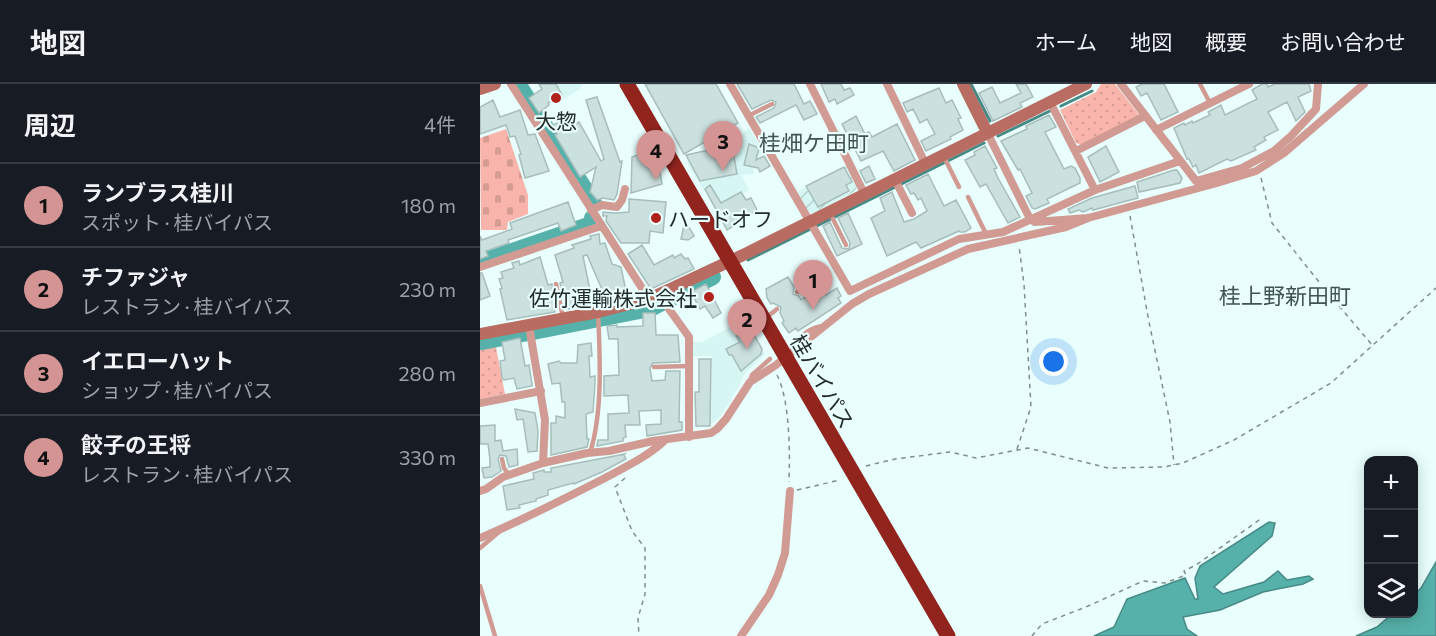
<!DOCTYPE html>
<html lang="ja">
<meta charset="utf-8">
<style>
body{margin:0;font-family:Commissioner,"Noto Sans JP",sans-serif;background:#242831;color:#f1f3f6}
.controls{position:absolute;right:18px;bottom:18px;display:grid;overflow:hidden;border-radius:12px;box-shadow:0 3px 15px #0003}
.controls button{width:54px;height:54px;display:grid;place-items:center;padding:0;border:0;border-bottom:2px solid #363941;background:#171b24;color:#f1f3f6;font:30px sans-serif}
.you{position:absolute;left:574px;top:278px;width:21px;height:21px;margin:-15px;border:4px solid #fff;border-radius:50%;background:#1a73e8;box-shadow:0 0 0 9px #1a73e833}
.badge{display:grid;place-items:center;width:39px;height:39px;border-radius:50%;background:#d49494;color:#111;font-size:20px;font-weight:700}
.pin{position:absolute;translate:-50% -50px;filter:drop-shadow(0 2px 3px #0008)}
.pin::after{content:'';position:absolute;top:32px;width:21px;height:18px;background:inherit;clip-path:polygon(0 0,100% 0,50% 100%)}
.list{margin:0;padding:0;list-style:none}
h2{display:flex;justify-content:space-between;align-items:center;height:78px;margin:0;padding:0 24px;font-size:26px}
h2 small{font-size:20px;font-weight:400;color:#9ea1a6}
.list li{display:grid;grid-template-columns:39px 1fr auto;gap:18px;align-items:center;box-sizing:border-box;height:84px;padding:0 24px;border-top:2px solid #363941}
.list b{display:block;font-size:22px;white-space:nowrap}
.list p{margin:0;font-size:20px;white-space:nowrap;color:#9ea1a6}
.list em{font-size:20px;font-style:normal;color:#9ea1a6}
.icon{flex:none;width:33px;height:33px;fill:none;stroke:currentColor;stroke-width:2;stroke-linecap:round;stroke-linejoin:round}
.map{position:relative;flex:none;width:956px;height:552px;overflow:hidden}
header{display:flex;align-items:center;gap:36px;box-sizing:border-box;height:84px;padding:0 30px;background:#171b24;border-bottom:2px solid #363941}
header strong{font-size:28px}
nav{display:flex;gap:33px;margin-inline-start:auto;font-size:21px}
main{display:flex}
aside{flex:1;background:#171b24}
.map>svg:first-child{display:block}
.built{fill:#d5f6f3}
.industrial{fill:url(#industrial-furrows)}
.cemetery{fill:url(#cemetery-stones)}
.park{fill:url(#park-dots)}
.water{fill:#56b1ab;stroke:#478985;stroke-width:1.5}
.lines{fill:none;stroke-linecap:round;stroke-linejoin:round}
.stream{stroke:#478985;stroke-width:3}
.river{stroke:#56b1ab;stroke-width:16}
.building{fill:#cbe1df;stroke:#a7bdbb;stroke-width:1.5}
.path{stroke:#7f8e8d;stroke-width:1.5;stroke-dasharray:4.5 4.5;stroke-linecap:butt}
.lane{stroke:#d19b93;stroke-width:4.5}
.street{stroke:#d19b93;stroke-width:8}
.secondary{stroke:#b96c62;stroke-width:12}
.highway{stroke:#92241e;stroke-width:15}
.poi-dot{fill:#b1211c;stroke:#e8fffd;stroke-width:2}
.labels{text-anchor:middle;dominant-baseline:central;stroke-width:4.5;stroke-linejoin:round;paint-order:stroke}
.poi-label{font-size:21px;fill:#232b2b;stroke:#e8fffd}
.street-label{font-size:21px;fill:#232b2b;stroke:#e8fffd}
.neighbourhood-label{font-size:22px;fill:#415452;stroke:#e8fffd}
</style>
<header>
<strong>地図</strong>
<nav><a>ホーム</a><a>地図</a><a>概要</a><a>お問い合わせ</a></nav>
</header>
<main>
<aside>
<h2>周辺<small>4件</small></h2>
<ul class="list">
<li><span class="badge">1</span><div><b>ランブラス桂川</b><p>スポット · 桂バイパス</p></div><em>180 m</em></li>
<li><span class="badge">2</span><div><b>チファジャ</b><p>レストラン · 桂バイパス</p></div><em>230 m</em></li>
<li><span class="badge">3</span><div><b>イエローハット</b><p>ショップ · 桂バイパス</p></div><em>280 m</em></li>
<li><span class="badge">4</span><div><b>餃子の王将</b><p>レストラン · 桂バイパス</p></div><em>330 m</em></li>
</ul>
</aside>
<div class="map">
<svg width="956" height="552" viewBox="0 0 956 552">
<defs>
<pattern id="industrial-furrows" width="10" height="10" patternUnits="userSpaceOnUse" patternTransform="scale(1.5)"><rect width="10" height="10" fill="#d5f6f3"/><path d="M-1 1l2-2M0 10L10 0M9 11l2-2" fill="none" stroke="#b7d3d0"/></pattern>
<pattern id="cemetery-stones" width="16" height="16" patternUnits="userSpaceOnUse" patternTransform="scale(1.5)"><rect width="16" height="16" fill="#f9b5ac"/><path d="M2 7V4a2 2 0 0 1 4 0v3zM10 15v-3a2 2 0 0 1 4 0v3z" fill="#d59c94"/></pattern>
<pattern id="park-dots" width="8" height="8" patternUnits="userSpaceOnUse" patternTransform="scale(1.5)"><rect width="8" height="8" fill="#f9b5ac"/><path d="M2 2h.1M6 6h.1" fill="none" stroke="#d59c94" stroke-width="1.8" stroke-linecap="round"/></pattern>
</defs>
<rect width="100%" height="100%" fill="#e8fffd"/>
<path class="built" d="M58,0h44l-3,6 -27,15z
M269,44l16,25 -7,3 -5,18 -12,1 8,15 -34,19 -28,-46 26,-15 19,-4z
M266,235l19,35 -20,19 -6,13 -19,31 -9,7 1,-68h-21l1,-14h10z"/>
<path class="industrial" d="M366,82l11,21 -3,5 -41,21 -6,-2 -12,-18z"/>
<path class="cemetery" d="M26,45l22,66v19l-20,8 -1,8h-26l-1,-92z"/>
<path class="park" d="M621,0h14l25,32 -58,29 -6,-2 -16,-33 36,-18z
M15,258l10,52 -25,5v-56z"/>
<path class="water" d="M789,438l6,1 -3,13 -58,51 9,7 41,-12 14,-11 9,9 22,-4 4,3 -10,5 -40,8 -43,18 -37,7 4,12 10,7h-103l20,-9 13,-28 58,-21 10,21h3l-3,-21 5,-12z
M956,478v74h-80l21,-9 15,-13h22v-19l7,-7z"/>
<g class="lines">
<path class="stream" d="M491,0l19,37
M581,22l31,-15
M518,52l54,-26
M268,176l236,-117"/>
<path class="river" d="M41,4l73,115
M0,178l111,-38 1,-6
M2,258l168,-33 63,-32"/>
</g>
<path class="building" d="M59,0h17l6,11 -14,8 1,2 -10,8 -10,-15 13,-9z
M165,0h71l22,39 -54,31z
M257,0h57l10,20 6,-3 7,13 -13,6 -8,-15 -36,18 -4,-6 18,-9 2,-6 -5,-2 -19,9z
M341,0h20l3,6 6,-2 4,7 -17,9 -2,-5 -6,3z
M536,0h10l7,13 -13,6 2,4 -29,14 -14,-28 13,-6 8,16 21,-10z
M662,0h22l14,28 -17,8 -14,-27 -6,3 -5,-9z
M782,0h5l1,3 7,-3h34l2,7 -13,6 7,15 -9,9 -9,-19 -19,10 10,18 -14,7 2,3 -12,7 2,3 -25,11 -4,-2 -28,14 -3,-8 -3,2 -4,-8h-2l-13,-31 10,-5 1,2 7,-4 1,2 17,-8 -2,-3 13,-7 4,10 32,-16 -5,-9z
M459,4l7,15 6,-3 9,18 -3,1 5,11 -13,7 1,2 -25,12 -5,-10 14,-7 -8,-15 -7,4 -7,-14 -6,3 -4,-9z
M117,13l23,65 2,-1 -5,33 -3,6 -11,-2 -6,2 -3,-4 -4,-4 6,-25 -16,10 -25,-42 2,-1 -5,-8 11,-7 5,9 11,-6 22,39 3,-2 -18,-59z
M13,16l7,17 20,-7 8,25 7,-1 14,37 -24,7 -6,-23 2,-1 -6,-18 -5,1 -4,-12 -26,9v-27z
M569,31l7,12 -11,5 19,37 7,-3 4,2 5,10v5l-33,16 2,4 -14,6 -3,-1 -6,-12 6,-3 -12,-24 -2,1 -17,-29 26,-12 -1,-3z
M376,32l9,18 4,-2 3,5 25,-13 18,36 -21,11 -11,-20 -22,10 -19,-37z
M269,60l10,4 -3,12 8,-4 6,10 -10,6 -2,-4 -14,-3z
M252,61l5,29 -37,7 -14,-26z
M505,62l12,22 -3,1 4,9 22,39 -12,6 -22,-39 -6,3 -15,-27 10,-5 -1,-3z
M626,62l13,26 -19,10 -12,-25z
M168,67l7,17 4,-2 3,18 -31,9 1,-36z
M389,82l6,13 -9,4 -6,-12z
M364,83l8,15 -6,3 3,6 -31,16 -12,-21z
M694,86h3l5,8 -2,5 -41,9 -2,-10z
M448,90l16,32 12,-6 15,28 -6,4h-5l-1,-1 -38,17 -5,-6 -29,14 -16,-38 14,-7 -5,-13 12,-6 12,30 10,-3 13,-8 -6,-13 -3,2 -4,-7 -3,1 -5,-9z
M230,101l11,18 20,-11 5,8 5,-2 6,12 -19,11 1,2 -12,7 -22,-41z
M655,102l3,12 -45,12 -1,-2 -9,4 -4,-2 -9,3 -2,-4 24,-11z
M149,115l37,3 -3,31 -13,-2 -1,12h-28l-15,-22 1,-5h-4v-4l13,1 13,-1z
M88,118l8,23 -15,6 -3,-8 -50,17 1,3 -23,8 2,5 -8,3v-23l2,4 30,-11 -2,-6z
M368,129l14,31 -25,12 -14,-30 7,-4 12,26 7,1 1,-6 -12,-25z
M205,136l9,16 -6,4 -7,-1z
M119,150l1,10 5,-1 7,21 9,3 5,24 -6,1 1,6 -14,3 -20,-46 -4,1 9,44 -15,3v4l-9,2 -1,-11 -3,1 -4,-16 3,-1 -8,-27 19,-7 -2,-3 19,-6 -1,-3z
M162,161l12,20 19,-10 1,3 7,-4 4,5 3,-1 6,11 -43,20 -23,-35z
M60,173l8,28 4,-1 3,28 -48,8 -7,-31 2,-1 -3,-9 4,-1 -2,-6 13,-4 -2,-5 7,-2 1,4z
M0,189h2l8,23 -10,4z
M308,193l6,10 -1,7 6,2 2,4 19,-13 6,8 11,-7 4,8 -3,2 3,5 -43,28 -2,-3 -7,5 -7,-10 2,-2 -4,-8 1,-6 -8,-4 -2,1 -4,-6 -1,-9z
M226,200l15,29 -8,5 -8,-12 -5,3 -9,-17z
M163,229h12l1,22h22l2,27 -27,1 -3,5 2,13 13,-1 1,-9h14l-1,51h3v8l-35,6 -1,-11 15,-1v-14l-22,1 1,14h-15l1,12 -3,1v3l-26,5 1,-6h10v-26l21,-1 -1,-18 -24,1v-20l15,-1 -1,-36h-9l-2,-13 10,-1v2l26,-1z
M270,244l12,21 -1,5 -20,17 -9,-16h-3l-3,-6 14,-7 -4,-6z
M40,254l5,28 4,-1 3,19v2l-15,3 -3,-11 -10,2 -2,-2 -2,-17 5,-1 -3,-18z
M111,259l1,13h-3l1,21 5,-1v7l-2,29 -7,2 1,25h2l-2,8 -36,8v-32h5v-7l9,2v-16h-3l-2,-19 -8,1 -4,-20 11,-3 2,2h16l1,-18z
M219,275h12l-1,67h-14l-1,-34h4z
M35,325l20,4 3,18 -1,20 -9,1 -5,-33 -6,1z
M15,341v16l6,-1 2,11 14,-2 1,16 -9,2 -3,-11 -6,-1 -2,4 3,12 -9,6 -8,1 -2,-10 8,-1v-7l-2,-16h-8v-18z
M145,370l-1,1 2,4 -24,13 -28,12 -1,-1 -25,7v5l-12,4v2l-17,4 1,3 -13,2 -4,-24 31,-7 -1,-6 11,-3v2h7v-4z"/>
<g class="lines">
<path class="path" d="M781,94l11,45 51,64 50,59
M650,132l19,106 21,100 4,43
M297,291c13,25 13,78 12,107
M537,365l14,-42 -7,-123 -5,-38
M386,382l29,-7 55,-7 26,6 52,-10 80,20 56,-1 19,-4 51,-23 97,-57 105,-95
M145,394l-10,9 17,44 13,17v46l-7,24 1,18
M317,406l43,-10
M552,552l10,-12 44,-17 57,-26 22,2 21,-8 -2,-4 12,-6 66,-47"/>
<path class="lane" d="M720,0l10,19
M268,32l24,-12
M463,71l16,32
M488,113l18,37
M350,129l16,32
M76,200l7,33
M317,208l2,-1 -1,-5
M286,234l11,-9
M313,259c9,-7 17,-16 30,-17
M174,283l35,-1
M270,297l2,-6 18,-16
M110,369c13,-41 10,-98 8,-141
M22,375l2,9 5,7
M0,464l19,-16
M0,502l15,50"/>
<path class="street" d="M31,0l138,215
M250,0l120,207 109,-52 44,-7 92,-42 85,-29
M330,0l54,109
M407,0l38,79
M641,0l75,97 46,-13 32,-17 17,-15 25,-27 2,-25
M570,18l45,88
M676,46l93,-46
M507,48l43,87 5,3 53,-4 129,-35 39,-12 28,-18 80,-69
M596,67l69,-35
M414,94l18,35
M111,126l11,-5 15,2 5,-7 3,-11
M0,183l121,-41
M179,211l30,42v100
M49,242l16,94 -2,43
M0,319l61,-12
M0,407l6,-2 17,-12 40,-14 44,-10 22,-2 44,-10 58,-8 6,-4 9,-10 24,-37 26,-17 76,-61 17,-10 99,-45 98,-22 22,-9
M0,454c43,-18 84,-39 125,-60 20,-11 42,-21 59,-37
M261,552l28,-41 9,-20 7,-22 5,-62"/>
<path class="secondary" d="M483,0l24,48
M0,5l15,-5
M0,250l118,-22 51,-13 94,-44 343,-171"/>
<path class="highway" d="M147,0l321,552"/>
</g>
<g class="poi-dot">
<circle cx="76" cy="14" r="6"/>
<circle cx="176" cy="134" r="6"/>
<circle cx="229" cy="213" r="6"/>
</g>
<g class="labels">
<g class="poi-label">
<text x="76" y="36">大惣</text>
<text x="188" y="134" text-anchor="start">ハードオフ</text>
<text x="217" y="213" text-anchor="end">佐竹運輸株式会社</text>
</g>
<g class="street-label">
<text transform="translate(343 297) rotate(60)">桂バイパス</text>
</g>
<g class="neighbourhood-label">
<text x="334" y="58">桂畑ケ田町</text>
<text x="805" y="211">桂上野新田町</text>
</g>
</g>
</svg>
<div class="controls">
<button>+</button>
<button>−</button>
<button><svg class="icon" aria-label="layers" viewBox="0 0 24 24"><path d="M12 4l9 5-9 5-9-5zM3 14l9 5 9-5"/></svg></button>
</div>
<div class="you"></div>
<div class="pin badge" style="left:333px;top:226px">1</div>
<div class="pin badge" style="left:267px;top:265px">2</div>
<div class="pin badge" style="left:243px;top:87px">3</div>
<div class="pin badge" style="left:176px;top:96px">4</div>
</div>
</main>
